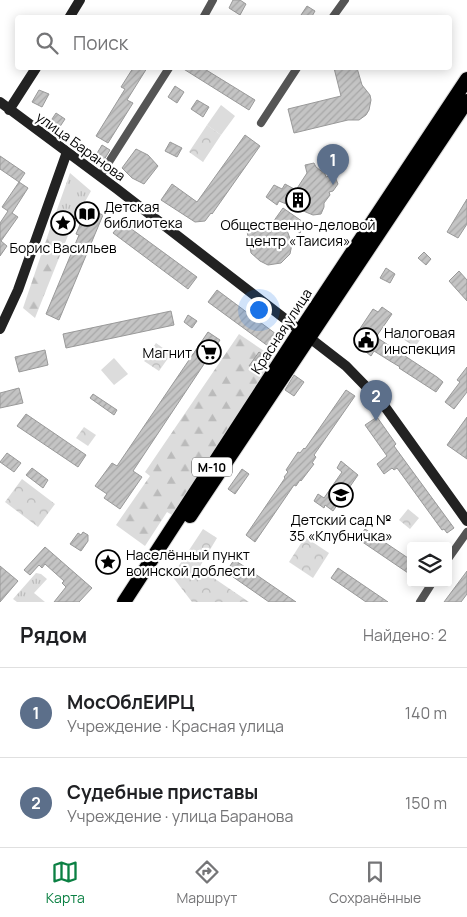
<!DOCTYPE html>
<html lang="ru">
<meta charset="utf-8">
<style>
body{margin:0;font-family:Manrope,sans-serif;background:#f6f6f6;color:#202124}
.controls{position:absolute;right:15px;bottom:15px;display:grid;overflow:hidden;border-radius:5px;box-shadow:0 2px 12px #0003}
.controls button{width:45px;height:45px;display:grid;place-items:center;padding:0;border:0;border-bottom:1px solid #e0e0e0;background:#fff;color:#202124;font:25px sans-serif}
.you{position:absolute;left:258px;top:309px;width:18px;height:18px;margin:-12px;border:4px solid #fff;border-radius:50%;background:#1a73e8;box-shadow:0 0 0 8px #1a73e833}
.badge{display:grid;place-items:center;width:32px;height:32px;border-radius:50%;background:#0b8043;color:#fff;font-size:16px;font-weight:700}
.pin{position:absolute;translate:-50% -41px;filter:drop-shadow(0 1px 2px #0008)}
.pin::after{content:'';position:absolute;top:26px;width:18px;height:15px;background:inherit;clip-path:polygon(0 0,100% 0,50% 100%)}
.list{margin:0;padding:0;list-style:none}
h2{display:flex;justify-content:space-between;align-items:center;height:65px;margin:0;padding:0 20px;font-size:21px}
h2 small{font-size:16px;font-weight:400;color:#757577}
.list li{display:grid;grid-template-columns:32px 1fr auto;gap:15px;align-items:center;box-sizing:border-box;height:90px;padding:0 20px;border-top:1px solid #e0e0e0}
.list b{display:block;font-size:19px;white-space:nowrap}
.list p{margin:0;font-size:16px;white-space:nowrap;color:#757577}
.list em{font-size:16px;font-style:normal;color:#757577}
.icon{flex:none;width:28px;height:28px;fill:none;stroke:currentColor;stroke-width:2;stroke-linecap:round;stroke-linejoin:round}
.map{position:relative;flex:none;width:467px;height:602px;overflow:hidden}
.search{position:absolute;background:#fff;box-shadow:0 2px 12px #0003;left:15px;right:15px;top:15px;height:55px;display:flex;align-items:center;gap:12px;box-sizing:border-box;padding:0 18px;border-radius:5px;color:#757577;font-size:19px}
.sheet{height:245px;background:#fff}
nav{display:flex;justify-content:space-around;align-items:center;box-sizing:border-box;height:70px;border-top:1px solid #e0e0e0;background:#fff;font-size:14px;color:#757577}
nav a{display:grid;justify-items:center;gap:2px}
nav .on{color:#0b8043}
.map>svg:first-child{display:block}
.grass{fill:url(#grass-tufts)}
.forest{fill:url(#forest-firs)}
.park{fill:url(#park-crowns)}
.pitch{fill:#dcdcdc}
.building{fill:url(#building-hatch);stroke:#999}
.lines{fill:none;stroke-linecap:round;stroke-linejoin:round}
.highway-casing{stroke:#dbdbdb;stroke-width:16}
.street{stroke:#555;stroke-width:8}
.secondary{stroke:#222;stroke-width:10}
.highway{stroke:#000;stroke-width:14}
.labels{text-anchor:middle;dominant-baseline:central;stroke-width:4.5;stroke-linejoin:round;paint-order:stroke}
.shield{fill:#fff;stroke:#4c4c4c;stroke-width:1}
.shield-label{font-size:12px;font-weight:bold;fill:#000}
.street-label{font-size:14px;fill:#000;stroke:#fff}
.poi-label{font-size:14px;fill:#000;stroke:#fff;text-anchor:start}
</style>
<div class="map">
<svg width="467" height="602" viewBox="0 0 467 602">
<defs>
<pattern id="grass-tufts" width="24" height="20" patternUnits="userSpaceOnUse" patternTransform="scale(1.25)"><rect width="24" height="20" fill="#dcdcdc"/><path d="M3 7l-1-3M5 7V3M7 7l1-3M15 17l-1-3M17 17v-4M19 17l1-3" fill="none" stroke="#bbb"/></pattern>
<pattern id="forest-firs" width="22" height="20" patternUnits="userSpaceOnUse" patternTransform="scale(1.25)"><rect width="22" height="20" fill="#dcdcdc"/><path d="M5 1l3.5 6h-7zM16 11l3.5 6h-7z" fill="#bbb"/></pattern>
<pattern id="park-crowns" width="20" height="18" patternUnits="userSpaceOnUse" patternTransform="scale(1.25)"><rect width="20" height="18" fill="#dcdcdc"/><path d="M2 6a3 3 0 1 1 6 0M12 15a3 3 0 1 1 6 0" fill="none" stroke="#bbb"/></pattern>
<pattern id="building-hatch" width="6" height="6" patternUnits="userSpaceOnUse" patternTransform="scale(1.25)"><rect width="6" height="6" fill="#c4c4c4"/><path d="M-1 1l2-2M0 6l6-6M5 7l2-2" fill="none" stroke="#a7a7a7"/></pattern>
</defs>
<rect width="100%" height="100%" fill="#fff"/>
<path class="grass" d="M70,173l21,18 -19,34 -18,-7z
M36,573l5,1 6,5 -13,14 11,9h-28l-4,-3z"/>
<path class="forest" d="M53,220l18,8 -36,90 -12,-10z
M239,334l37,25 -102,157 -7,-4 -22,34 -29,-21 34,-49 -5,-4z"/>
<path class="park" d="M207,125l14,10 -18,27 -14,-10z
M409,329l13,8 -7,10 -12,-8z
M156,343l15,11 -12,17 -15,-10z
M84,427l12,8 -8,11 -12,-8z
M22,479l33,25 -17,23 -33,-25z
M408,509l11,9 -9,11 -11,-9z
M203,529l14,9 -18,30 50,34h-57l-20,-26z
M305,537l24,16 -16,25 -24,-16z"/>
<path class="pitch" d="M221,105l14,11 -14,19 -14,-10z
M114,358l14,16 -14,11 -13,-15z"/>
<path class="building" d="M233,0h7l6,4 -6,11 -11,-7z
M307,6l8,5 -4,7h-12z
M133,68h14l-20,32 6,3 -25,40 -12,-7 29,-47 -4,-2z
M182,68h21l52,32 -6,10z
M334,68h23l5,17 8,10 1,5 -2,10 -3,5 -7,5h-11l-54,13 -6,-24 53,-13z
M175,86l9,6 -7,11 -9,-6z
M39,90l10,4 -7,13 -10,-5z
M197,100l12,7 -6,10 -12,-8z
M56,113l9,6 -6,9 -9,-6z
M245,135l15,11 -48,68 -1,-1 -6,8 -10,1 -34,-22 11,-16 25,18z
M170,142l12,6 -5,9 -12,-6z
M102,145l8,5 -6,10 -8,-5z
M136,149l12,6 10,11 -14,18 -12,-6 -10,-10z
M0,156l25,17 -6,9 -19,-13z
M314,163l2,4 9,7 1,3 3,-1 7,3 2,5 -5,7 -4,1 1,3 -6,8v4l-3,7 -8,1 -34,-14 -2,4 -11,-8 8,-12 8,4 3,-5 11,6 11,-17 -2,-8z
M19,182l9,6 -16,25 6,4 -17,24 6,5 -7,10v-33l8,-12 -6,-4z
M467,199v25l-9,14 -11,-6z
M87,208l16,7 -44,105 -13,-6 33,-79 -3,-1z
M283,208l23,16 -6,9 -16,-11 8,22 -2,10 -9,9 -13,2 -8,-4 -9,-8 -4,-22 3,-5 23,-4z
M122,222l75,55 -9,12 -75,-56z
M424,252l7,7 -5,6 -8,-7z
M386,268l9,6 -5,9 -10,-5z
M459,271l8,9v21l-18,-20z
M217,290l59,44 -8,12 -60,-44z
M382,307l10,7 -16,23 61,40 6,5 -7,10 -37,-24 1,-1 -10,-6 -16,-10 -3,5 -15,-12 -1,-8 18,-27 5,3z
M171,311l3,14 -108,23 -3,-14z
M188,315l9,6 -5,7 -8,-6z
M208,332l12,8 -87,131 9,6 -22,32 -16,-11 3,-4 -12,-8 17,-23 5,3z
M45,350l3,15 -29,7 -4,-15z
M259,352l9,6 -9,15 -10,-7z
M467,367v25l-13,17 -9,-7 15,-20 -3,-2z
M294,375l10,7 -10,14 -9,-6z
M19,388l4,15 -23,5v-15z
M346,390l9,6 -41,59 2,2 -4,6 2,1 -13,17 -1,-1 -4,6 -2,-1 -39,57 -9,-7 39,-57 -1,-1 4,-5 -2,-2 12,-18 2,1 4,-5 1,1z
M93,394l24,16 -3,5 -24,-17z
M26,414l60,41 -8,12 -61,-41z
M377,417l19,27 -2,2 60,82 -7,5 -3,-4 -2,1 -45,-62 -3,2 -2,-2 -8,6 -7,-10 10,-8 -22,-31z
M467,417v42l-20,-14z
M7,453l14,10 -7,9 -14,-10z
M341,461l17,14 -25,36 -8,-6 -1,3 -10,-7 4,-7 6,4 18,-26 -5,-4z
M32,468l16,12 -5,8 -17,-13z
M242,469l7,5 -14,20 -7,-5z
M365,529l46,31v15l-53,-36z
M83,532l5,3v6l-7,10 -11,-7 8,-11 3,2z
M45,547l47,41 -13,14h-25l12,-15 -4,-4 2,-2 -19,-17 -3,4 -3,-3 -9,10 -6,-5z
M234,560l8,5 54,37h-27l-43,-30z
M0,566l18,15 -18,21z
M338,568l50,34h-22l-13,-9 -22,-15z
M467,571v23l-6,8h-17z"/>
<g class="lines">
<g class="highway-casing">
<path id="highway" d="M190,516l277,-415
M124,602l176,-271 167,-252"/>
</g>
<path class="street" d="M203,18l10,-18
M332,18l13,-18
M261,123l36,-55
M100,176l69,-108
M448,559l19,-27
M420,602l12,-19"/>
<path class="secondary" d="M69,18l11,-18
M0,102l117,87 229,177 37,38 84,117
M9,110l27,-42
M0,329l18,-39 49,-138"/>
<use href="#highway" class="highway"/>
</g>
<defs>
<g id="building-ring" transform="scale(1.25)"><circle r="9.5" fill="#fff" stroke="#000" stroke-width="1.5"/><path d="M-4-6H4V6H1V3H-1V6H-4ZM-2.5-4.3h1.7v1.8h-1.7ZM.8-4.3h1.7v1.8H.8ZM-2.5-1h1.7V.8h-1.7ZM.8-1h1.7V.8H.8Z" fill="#000"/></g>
<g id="library-ring" transform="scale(1.25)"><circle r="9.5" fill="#fff" stroke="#000" stroke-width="1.5"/><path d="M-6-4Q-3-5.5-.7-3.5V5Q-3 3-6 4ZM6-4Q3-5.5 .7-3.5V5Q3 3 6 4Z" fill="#000"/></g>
<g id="sight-ring" transform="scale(1.25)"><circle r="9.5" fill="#fff" stroke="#000" stroke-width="1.5"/><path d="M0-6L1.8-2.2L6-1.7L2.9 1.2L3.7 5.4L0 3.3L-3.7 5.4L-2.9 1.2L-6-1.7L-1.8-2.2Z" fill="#000"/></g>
<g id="civic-ring" transform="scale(1.25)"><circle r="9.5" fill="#fff" stroke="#000" stroke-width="1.5"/><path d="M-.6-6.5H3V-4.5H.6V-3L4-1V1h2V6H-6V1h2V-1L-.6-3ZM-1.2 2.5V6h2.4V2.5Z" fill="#000"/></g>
<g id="supermarket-ring" transform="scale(1.25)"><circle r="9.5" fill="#fff" stroke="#000" stroke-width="1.5"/><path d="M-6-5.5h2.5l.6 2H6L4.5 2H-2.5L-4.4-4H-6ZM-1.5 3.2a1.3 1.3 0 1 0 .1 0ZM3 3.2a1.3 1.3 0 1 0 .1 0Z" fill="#000"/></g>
<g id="school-ring" transform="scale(1.25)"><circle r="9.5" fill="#fff" stroke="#000" stroke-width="1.5"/><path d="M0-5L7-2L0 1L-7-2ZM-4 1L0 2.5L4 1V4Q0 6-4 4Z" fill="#000"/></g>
</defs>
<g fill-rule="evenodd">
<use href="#building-ring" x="298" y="200"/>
<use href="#library-ring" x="87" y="214"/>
<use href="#sight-ring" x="63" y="223"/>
<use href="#civic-ring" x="366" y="340"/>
<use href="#supermarket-ring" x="209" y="352"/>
<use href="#school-ring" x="341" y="495"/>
<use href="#sight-ring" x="108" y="562"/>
</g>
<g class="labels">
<rect class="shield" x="192" y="457.5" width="40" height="19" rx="4"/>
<g class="shield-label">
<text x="212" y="467">М-10</text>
</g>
<g class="street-label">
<text transform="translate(81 146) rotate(36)">улица Баранова</text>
<text transform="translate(281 331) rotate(-57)">Красная улица</text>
</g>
<g class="poi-label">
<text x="104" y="206">Детская<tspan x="104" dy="16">библиотека</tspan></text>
<text x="298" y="224" text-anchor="middle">Общественно-деловой<tspan x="298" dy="16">центр «Таисия»</tspan></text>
<text x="63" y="247" text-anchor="middle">Борис Васильев</text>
<text x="384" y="332">Налоговая<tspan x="384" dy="16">инспекция</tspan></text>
<text x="192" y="352" text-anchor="end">Магнит</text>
<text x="341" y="519" text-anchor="middle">Детский сад №<tspan x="341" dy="16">35 «Клубничка»</tspan></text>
<text x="126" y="554">Населённый пункт<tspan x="126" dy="16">воинской доблести</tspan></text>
</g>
</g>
</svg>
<div class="controls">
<button><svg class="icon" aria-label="layers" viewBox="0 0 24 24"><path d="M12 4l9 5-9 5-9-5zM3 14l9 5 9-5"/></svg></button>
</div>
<div class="you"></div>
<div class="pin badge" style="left:333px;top:185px;background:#5c6f8a">1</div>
<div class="pin badge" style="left:376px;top:421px;background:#5c6f8a">2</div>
<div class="search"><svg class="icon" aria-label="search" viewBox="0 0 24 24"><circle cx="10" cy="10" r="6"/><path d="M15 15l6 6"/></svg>Поиск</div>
</div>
<section class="sheet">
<h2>Рядом<small>Найдено: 2</small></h2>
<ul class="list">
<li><span class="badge" style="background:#5c6f8a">1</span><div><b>МосОблЕИРЦ</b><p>Учреждение · Красная улица</p></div><em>140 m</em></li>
<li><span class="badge" style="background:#5c6f8a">2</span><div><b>Судебные приставы</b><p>Учреждение · улица Баранова</p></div><em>150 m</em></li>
</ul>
</section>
<nav>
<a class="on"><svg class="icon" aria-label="map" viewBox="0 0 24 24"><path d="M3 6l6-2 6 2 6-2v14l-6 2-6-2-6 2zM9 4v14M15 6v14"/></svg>Карта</a>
<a><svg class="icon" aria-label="directions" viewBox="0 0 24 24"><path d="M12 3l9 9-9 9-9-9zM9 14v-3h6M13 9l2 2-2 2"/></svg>Маршрут</a>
<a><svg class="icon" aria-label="saved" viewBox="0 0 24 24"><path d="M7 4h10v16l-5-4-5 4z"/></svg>Сохранённые</a>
</nav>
